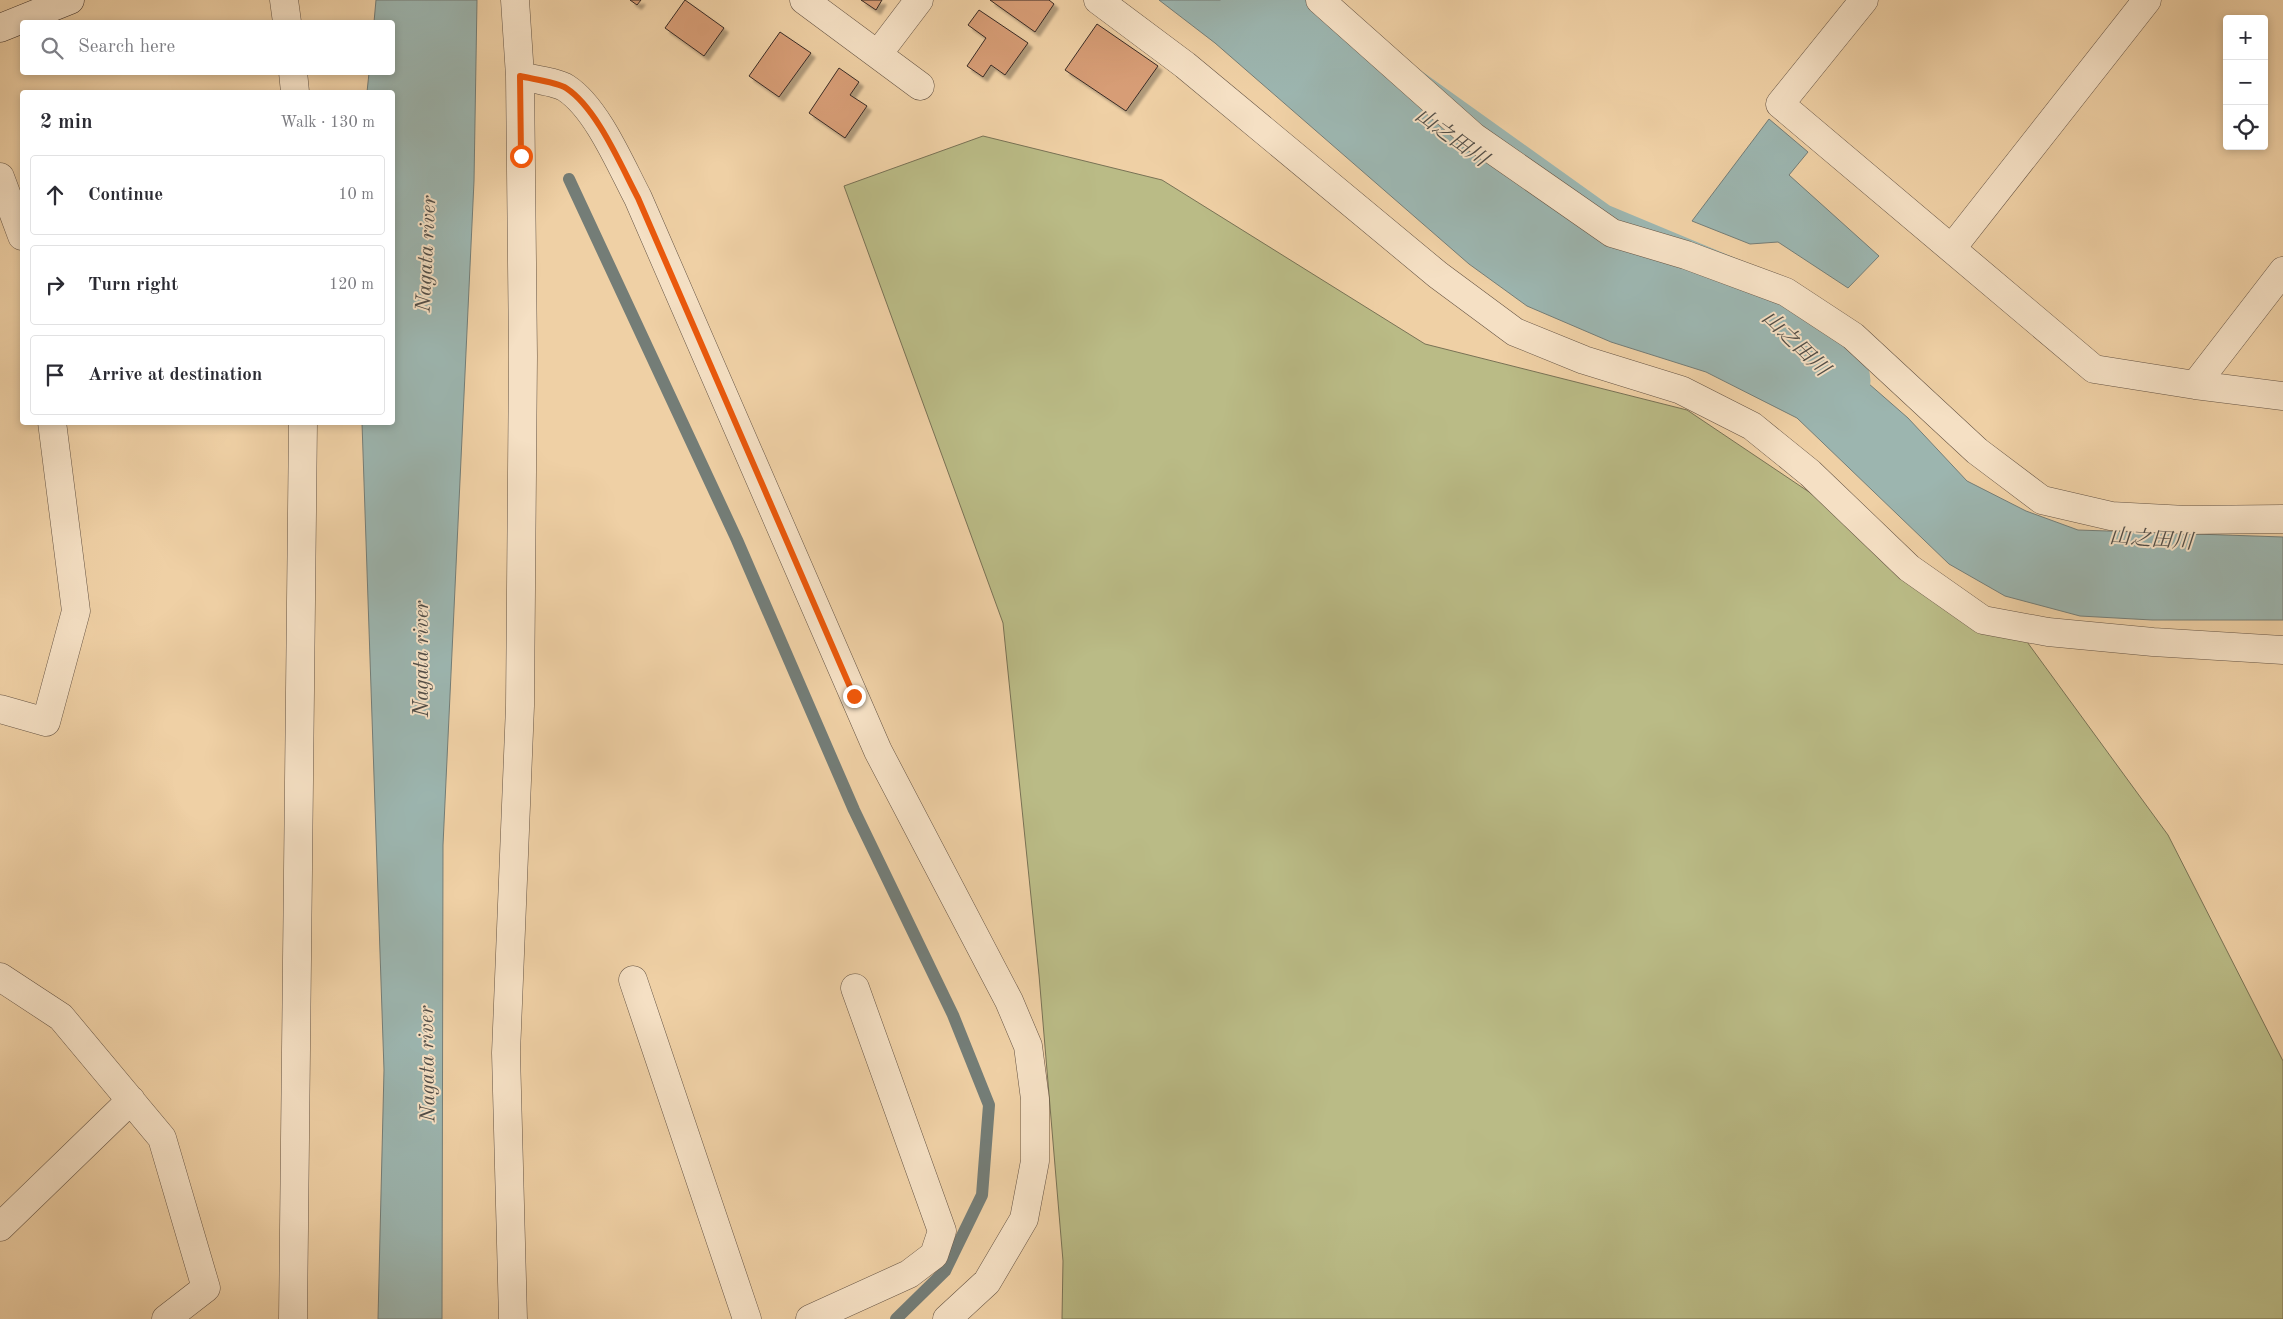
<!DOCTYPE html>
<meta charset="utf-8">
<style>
body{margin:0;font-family:"Old Standard TT","Noto Serif JP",serif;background:#f2f2f3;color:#2b2b33}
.controls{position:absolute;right:15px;top:15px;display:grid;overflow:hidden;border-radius:5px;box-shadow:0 2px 8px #0003}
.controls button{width:45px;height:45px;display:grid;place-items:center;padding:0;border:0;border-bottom:1px solid #e1e1e2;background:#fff;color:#2b2b33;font:25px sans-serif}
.stop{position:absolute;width:15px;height:15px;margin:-11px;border:4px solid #ea580c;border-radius:50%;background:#fff}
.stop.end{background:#ea580c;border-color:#fff;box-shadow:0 1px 5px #0008}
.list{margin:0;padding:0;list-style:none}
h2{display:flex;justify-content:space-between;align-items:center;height:65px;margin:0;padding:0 20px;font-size:21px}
h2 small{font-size:16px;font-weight:400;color:#7c7c81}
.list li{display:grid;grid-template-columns:32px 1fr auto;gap:15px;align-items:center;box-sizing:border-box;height:80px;margin:0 10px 10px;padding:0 10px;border:1px solid #e1e1e2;border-radius:5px}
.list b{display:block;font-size:19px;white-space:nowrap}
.list em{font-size:16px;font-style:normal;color:#7c7c81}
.icon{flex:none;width:28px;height:28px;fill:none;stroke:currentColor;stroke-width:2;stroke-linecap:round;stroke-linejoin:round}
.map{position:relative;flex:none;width:2283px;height:1319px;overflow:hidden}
.search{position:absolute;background:#fff;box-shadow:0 2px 8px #0003;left:20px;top:20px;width:375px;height:55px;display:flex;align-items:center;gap:12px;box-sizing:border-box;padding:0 18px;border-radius:5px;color:#7c7c81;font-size:19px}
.panel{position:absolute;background:#fff;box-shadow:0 2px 8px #0003;left:20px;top:90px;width:375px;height:335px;border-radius:5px}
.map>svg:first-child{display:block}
.green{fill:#babb86;stroke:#797255}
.water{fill:#9cb5af;stroke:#747d77}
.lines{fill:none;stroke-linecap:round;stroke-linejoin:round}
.stream{stroke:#747d77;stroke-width:12}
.river{stroke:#9cb5af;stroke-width:75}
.building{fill:#d79d76;stroke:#382a24;filter:url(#shadow)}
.street-casing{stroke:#665444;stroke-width:29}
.secondary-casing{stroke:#382a24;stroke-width:29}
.street{stroke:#f5e0c4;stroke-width:28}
.secondary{stroke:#f5e0c4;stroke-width:28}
.route{stroke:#ea580c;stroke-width:6}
.labels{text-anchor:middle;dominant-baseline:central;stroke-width:4;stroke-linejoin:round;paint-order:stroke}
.water-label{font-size:21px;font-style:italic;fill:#514d47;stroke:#f5e0c4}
</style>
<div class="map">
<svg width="2283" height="1319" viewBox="0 0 2283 1319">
<defs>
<filter id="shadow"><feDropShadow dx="4.5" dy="4.5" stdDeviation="1" flood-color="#0004"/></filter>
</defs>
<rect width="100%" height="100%" fill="#efd0a5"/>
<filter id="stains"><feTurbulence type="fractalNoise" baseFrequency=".004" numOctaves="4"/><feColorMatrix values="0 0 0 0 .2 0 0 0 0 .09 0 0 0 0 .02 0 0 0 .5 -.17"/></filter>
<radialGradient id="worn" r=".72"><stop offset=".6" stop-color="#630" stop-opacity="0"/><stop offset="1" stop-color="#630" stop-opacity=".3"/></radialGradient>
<path class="green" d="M983,136l179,44 263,164 262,66 335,225 146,200 115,226v258h-1221l1,-58 -24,-286 -36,-352 -159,-437z"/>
<path class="water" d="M376,0h101l-3,181 -31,664 -1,474h-64l6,-249 -22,-647 30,-1v-330h-25l2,-19 23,-1v-50h-18z
M1159,0h109l266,219 65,38 101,23 113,55 95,83 59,63 59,30 52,19 205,7v83h-131l-72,-4 -75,-20 -56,-32 -152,-146 -91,-46 -95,-30 -84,-36 -58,-42 -254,-221z
M1769,119l39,33 -19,23 90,81 -31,32 -70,-46 -28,2 -58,-23z"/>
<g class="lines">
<path class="stream" d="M569,179l168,361 117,270 99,205 36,90 -7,90 -37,76 -49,48"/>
<path class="river" d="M1258,0l334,239 166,69 75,73"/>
</g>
<path class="building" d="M630,0h11l-4,5z
M685,0l39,28 -20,28 -39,-28z
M861,0h21l-6,10z
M990,0h59l5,4 -19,28z
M979,10l49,33 -23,32 -14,-10 -8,12 -16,-11 19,-28 -18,-13z
M1097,24l61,42 -32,45 -61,-41z
M780,32l31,21 -32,44 -30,-21z
M839,68l20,14 -9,13 17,11 -22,32 -36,-25z"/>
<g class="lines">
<g class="street-casing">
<path id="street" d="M284,0l3,22
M804,0l116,86
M1098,0l87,65 253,210 77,57 69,28 97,30 71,36 58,47 99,95 74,52 65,12 105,10 130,8
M1320,0l154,137 138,96 74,22 100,37 67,44 124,115 65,49 69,16 75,4 97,-1
M1864,0l-84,104 314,265 101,16 88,11
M878,54l41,-54
M293,72l2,20
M520,76c12,3 37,6 46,12 31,20 55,78 72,110l240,553 131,250 19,45 7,53v62l-11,58 -37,63 -40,37
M0,177l22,59
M1952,248l195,-248
M2195,385l88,-114
M0,709l46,13 30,-111 -24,-189
M0,977l61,40 101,121 44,150 -40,31
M633,980l114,339
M0,1227l131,-127
M293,1319l10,-897
M513,1319l-7,-266 14,-347 3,-350 -3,-280 -5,-76
M810,1319l99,-45 25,-19 8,-24 -87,-243"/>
</g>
<g class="secondary-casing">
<path id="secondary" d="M0,28l70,-28"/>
</g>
<use href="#street" class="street"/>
<use href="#secondary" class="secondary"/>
</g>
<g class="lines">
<path class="route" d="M521,156l-1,-80c12,3 37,6 46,12 31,20 55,78 72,110l216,498"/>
</g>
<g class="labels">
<g class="water-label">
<text transform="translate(1451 138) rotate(36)">山之田川</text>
<text transform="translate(427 254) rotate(-87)">Nagata river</text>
<text transform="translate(1795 344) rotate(44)">山之田川</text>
<text transform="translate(2151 540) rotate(4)">山之田川</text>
<text transform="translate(422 659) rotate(-90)">Nagata river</text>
<text transform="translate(428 1064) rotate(-91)">Nagata river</text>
</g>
</g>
<rect width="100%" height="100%" filter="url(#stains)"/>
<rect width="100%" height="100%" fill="url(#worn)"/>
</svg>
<div class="controls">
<button>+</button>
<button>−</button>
<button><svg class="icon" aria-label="locate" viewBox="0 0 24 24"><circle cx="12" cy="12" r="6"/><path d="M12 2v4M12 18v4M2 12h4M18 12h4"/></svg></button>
</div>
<div class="stop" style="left:521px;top:156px"></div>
<div class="stop end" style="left:854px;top:696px"></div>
<div class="search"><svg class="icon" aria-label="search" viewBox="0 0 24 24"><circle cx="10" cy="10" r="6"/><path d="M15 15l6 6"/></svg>Search here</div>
<section class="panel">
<h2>2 min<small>Walk · 130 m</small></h2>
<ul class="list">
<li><svg class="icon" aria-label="ahead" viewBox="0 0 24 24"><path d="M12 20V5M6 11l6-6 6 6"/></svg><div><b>Continue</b></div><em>10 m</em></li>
<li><svg class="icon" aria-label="right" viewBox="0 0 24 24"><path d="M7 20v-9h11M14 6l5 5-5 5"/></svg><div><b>Turn right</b></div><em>120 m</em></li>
<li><svg class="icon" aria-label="arrive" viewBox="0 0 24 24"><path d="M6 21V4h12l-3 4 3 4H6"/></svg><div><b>Arrive at destination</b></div></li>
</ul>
</section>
</div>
